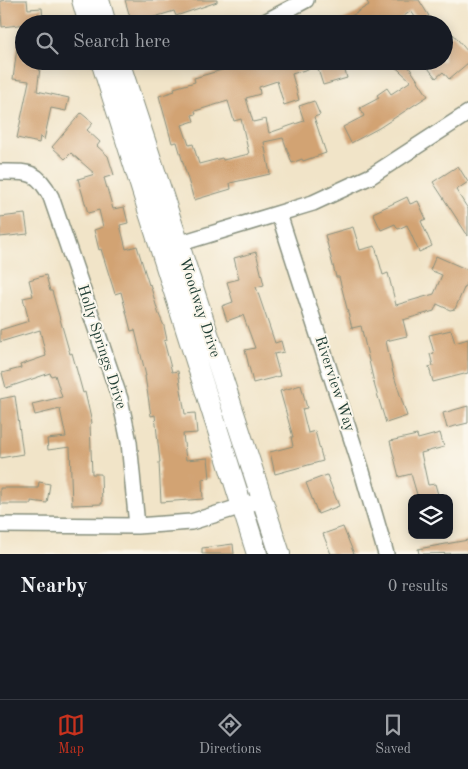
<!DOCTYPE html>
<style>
body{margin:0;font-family:"Old Standard TT",serif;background:#242831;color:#f1f3f6}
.controls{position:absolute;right:15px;bottom:15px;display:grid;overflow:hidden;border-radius:10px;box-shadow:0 2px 12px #0003}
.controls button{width:45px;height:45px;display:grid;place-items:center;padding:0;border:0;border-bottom:1px solid #363941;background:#171b24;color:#f1f3f6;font:25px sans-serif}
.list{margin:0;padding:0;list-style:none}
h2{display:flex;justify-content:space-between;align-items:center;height:65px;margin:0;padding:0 20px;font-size:21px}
h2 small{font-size:16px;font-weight:400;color:#9ea1a6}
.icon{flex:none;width:28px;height:28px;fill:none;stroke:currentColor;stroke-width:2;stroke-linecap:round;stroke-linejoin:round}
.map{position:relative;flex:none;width:468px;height:554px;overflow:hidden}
.search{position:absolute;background:#171b24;box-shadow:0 2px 12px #0003;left:15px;right:15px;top:15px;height:55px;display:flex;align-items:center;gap:12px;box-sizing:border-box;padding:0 18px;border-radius:28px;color:#9ea1a6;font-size:19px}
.sheet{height:145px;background:#171b24}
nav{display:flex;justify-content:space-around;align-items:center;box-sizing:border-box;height:70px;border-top:1px solid #363941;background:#171b24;font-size:14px;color:#9ea1a6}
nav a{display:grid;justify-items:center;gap:2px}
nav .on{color:#c8321e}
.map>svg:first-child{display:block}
.building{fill:#d2a373;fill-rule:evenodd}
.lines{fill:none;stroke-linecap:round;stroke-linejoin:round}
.minor-casing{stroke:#88907e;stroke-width:18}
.major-casing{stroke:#88907e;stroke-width:22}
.minor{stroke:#fff;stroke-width:15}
.major{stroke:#fff;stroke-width:20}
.labels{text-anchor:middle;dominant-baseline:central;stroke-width:4;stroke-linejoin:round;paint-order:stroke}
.street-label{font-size:15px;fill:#1f3d34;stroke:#fbf7ec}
</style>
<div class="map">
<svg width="468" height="554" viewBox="0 0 468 554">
<rect width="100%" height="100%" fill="#fbf7ec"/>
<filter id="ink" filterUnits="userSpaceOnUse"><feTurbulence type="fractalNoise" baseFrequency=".02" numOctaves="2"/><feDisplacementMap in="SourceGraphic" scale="10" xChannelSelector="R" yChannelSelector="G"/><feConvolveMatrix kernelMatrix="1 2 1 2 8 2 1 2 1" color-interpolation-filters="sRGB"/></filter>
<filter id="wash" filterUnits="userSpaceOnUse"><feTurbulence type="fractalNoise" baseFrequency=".0096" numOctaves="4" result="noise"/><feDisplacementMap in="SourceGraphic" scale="20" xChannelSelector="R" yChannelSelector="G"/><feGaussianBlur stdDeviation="1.12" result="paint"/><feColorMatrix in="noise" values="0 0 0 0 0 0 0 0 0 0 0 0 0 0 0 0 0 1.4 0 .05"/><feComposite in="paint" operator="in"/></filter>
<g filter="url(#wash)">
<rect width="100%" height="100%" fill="#f1e4c8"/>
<g id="blocks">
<path class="building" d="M6,0h21l1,9 14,-1 1,14 -41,5 -2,-26z
M125,0h92v2l-41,14 -2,-5 -42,13z
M366,0h53l10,16 -10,7 -8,-12 -18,13h-59l23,-11v-1l12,-7z
M453,34l15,18v11l-19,16 -6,-7 -7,6 -8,-10 6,-7h10v-19z
M18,40l6,1v20h17l-4,30 32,7 -3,13 -15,-3 -7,32 -4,-4 -1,7 -22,-5 12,-57 -16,-2z
M253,61h75l2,7 13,-4 4,14 -24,7 -6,-19 -25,8 7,26 -15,5 -7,-24 -18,6 1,7 -14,4 7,24 13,-3 3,14 35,-12 -5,-15 15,-5 6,14 -6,2 12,36 -23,8 -1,-2 -10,4 -9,-25 -19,4 6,32 -40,9 1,6 -37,11 -17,-58 -5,1 -13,-47 16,-5 -1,-3 21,-6 -1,-4zM228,101l6,20 7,-2 8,35 -26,6 -1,-2 -23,6 -6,-20 -4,1 -7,-20 12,-4 -2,-6 4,-1 -1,-3z
M389,61h16l23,35 -49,32 -28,15 -8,-16 21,-11 -4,-8 19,-10 -2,-3 10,-7 4,6 20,-13z
M81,113l12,10 -6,7 13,12 -3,4 11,10 6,19 -10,3 9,31 11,-2 4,16 -8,2 6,24 11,-3 12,39 1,-1 8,28 6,14 3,14 -3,1 8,31 6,-1 7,43 10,-1 2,20 -14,1 3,26 22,-2 2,20 -8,1 1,20 -42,3 -2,-40h1l-5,-47 -4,1 -6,-40h1l-11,-46 -4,1 -10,-39 -6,2 -14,-45 -2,1 -5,-20 9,-3 -4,-17 -11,3 -10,-34 17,-5 -24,-21 -6,6 -13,-12z
M458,166l10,16 -12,8 12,19v27l-35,-54z
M407,197l3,7 8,-3 8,18 -5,2 11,25 -13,6 -12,-27 -9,4 -3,-5 -14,6 -8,-17z
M25,214l3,20 -28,3v-20z
M353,227l7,23 15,-4 8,29 5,-2 8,32 38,-11 8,-19 -12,-5 6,-14 32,14v9l-13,30 -5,1 -13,-6 -3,7 -31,9 4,16 -21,5 7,32 14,43 -21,7 -11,-36 -14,-61 -9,2 -13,-51h-3l-11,-42z
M256,252l8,33 -8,2 19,56 6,-2 3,11 -10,2 6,22 -27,7 -8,-33 10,-2 -12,-33 -16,6 -5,-15 11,-4 -6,-20 12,-3 -5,-21z
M46,275l4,16h2l18,63 2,-1 11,40 2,-1 7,31 -2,1 2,50h9l1,30 -30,1 -2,-58 -22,3 -1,-11 19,-2 -6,-28 -25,6 -3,-11 30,-7 -7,-22 -4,1 -1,-3 -44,15 -4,-15 19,-5 -1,-3 26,-9 -6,-26 -40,12v-12l29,-9 -6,-23 10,-2 -4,-16z
M451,330l4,13 13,-4v34l-35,9 -4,-15 4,-1 -3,-12 4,-1 -5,-18z
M301,385l6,23 -5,1 6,24 7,-2 8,30 -48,13 -5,-22 23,-6 -2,-9h2l-13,-46z
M15,396l8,58 -23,4v-59z
M468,406v17l-21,5 -4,-15z
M440,433l4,14 -23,6 7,32 7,-1 4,14h-21l-7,-24 -12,3 -9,-36 27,-6 1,4z
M327,475l12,31 -21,8 -12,-31z
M39,482l11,2 -3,19 -16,-2v3h-31v-16h38z
M343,527l11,27h-23l-8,-20z
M468,540v13l-49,1 -1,-5z
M233,544l1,10h-32v-6z"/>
</g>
</g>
<g filter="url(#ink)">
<use href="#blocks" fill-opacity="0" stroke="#88907e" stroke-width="1"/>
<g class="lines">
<g class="minor-casing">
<path id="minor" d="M261,24l45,-24
M0,172c29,0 37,-2 51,25l69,202 9,43 8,84
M279,214l82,254 25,86
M168,247l145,-44 58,-27 97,-63
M0,525l137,1 54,-4 61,-19"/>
</g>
<g class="major-casing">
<path id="major" d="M82,0l7,24
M99,0l7,24
M101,61l156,493
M119,61l161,493"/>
</g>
<use href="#minor" class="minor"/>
<use href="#major" class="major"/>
</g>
</g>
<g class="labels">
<g class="street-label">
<text transform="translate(199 308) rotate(72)">Woodway Drive</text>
<text transform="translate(101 347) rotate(72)">Holly Springs Drive</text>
<text transform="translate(334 384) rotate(72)">Riverview Way</text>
</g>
</g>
</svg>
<div class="controls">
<button><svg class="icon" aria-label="layers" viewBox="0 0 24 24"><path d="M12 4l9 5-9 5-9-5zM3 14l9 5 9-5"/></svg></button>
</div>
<div class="search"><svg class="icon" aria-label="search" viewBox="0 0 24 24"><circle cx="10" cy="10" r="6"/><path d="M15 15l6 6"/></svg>Search here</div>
</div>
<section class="sheet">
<h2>Nearby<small>0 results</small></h2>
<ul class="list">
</ul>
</section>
<nav>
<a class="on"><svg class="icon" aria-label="map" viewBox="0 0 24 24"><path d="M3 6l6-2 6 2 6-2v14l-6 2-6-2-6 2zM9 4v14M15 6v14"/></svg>Map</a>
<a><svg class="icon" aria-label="directions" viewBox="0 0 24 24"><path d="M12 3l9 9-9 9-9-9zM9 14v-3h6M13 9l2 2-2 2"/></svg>Directions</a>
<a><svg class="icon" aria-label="saved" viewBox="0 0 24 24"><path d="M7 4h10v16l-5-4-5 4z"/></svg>Saved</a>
</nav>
